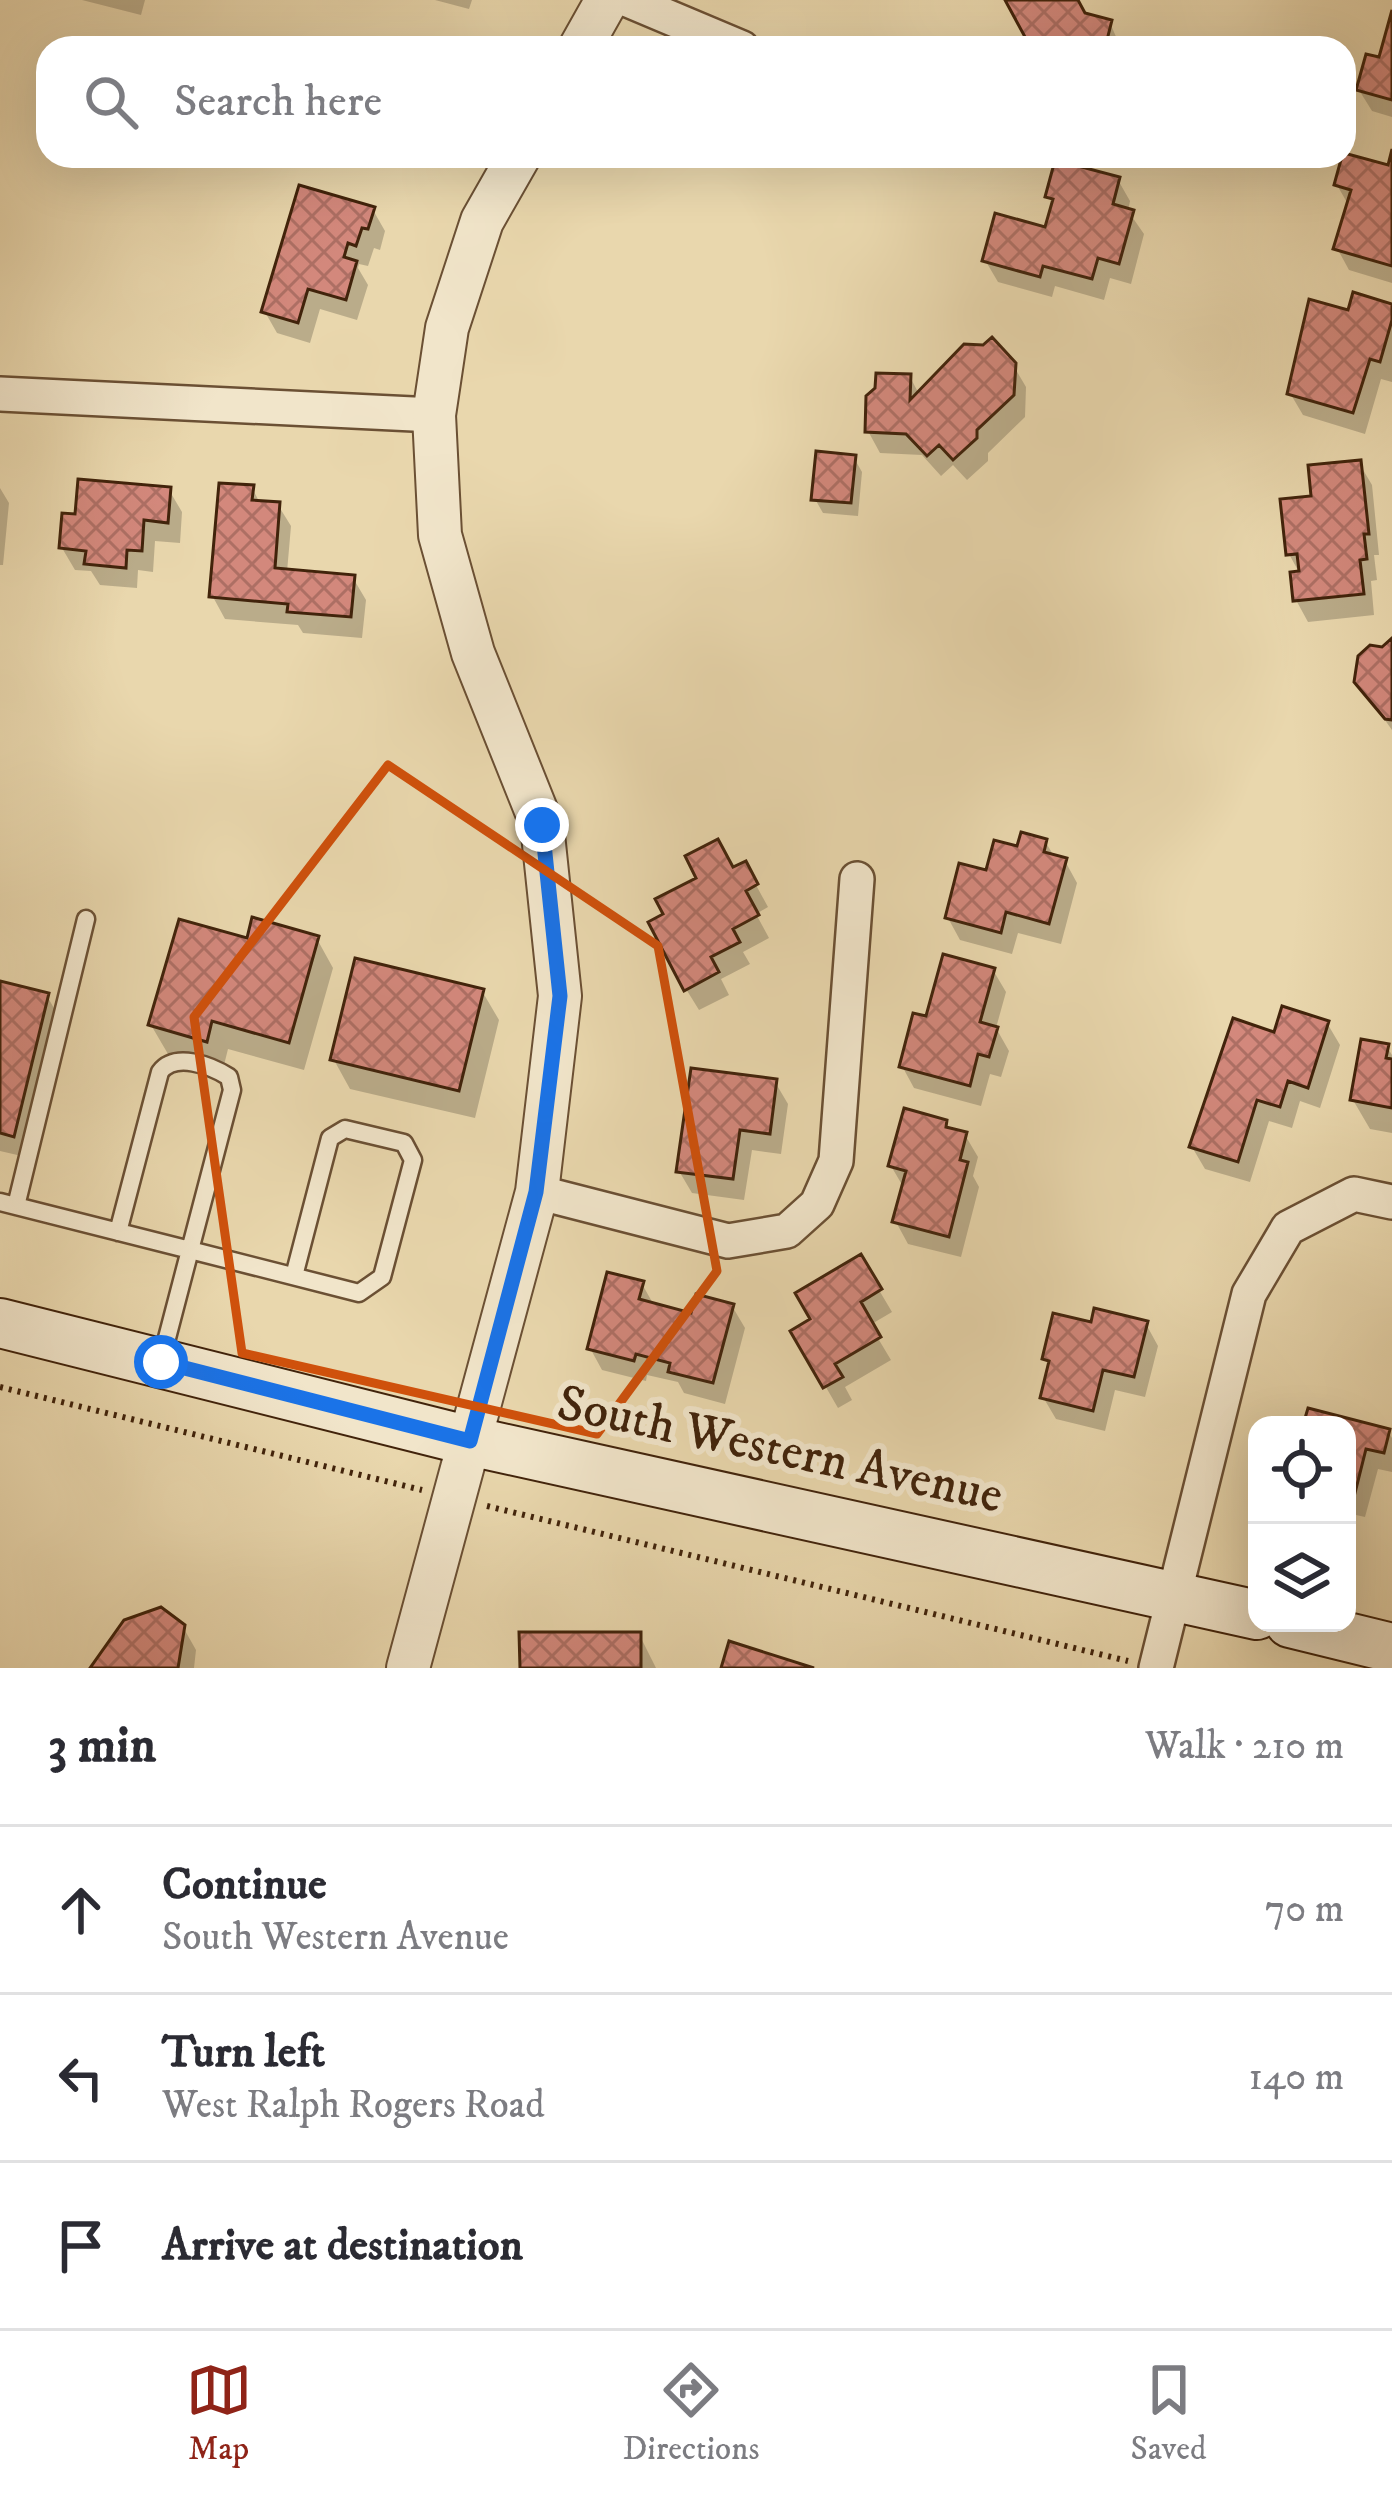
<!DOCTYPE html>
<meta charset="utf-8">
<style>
body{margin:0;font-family:"IM FELL DW Pica",serif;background:#f2f2f3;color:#2b2b33}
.controls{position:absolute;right:36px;bottom:36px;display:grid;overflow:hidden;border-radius:24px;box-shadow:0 12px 48px #0002}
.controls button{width:108px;height:108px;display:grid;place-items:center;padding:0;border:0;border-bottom:3px solid #e1e1e2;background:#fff;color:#2b2b33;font:60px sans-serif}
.stop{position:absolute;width:36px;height:36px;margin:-27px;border:9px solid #1a73e8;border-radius:50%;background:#fff}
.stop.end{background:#1a73e8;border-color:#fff;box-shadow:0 3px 12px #0008}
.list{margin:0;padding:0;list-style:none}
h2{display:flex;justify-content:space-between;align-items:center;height:156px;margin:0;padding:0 48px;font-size:51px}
h2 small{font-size:39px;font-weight:400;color:#7c7c81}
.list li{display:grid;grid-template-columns:78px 1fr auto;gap:36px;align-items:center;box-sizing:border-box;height:168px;padding:0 48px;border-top:3px solid #e1e1e2}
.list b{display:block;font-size:45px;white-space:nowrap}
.list p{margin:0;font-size:39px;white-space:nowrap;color:#7c7c81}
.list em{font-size:39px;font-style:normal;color:#7c7c81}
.icon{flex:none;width:66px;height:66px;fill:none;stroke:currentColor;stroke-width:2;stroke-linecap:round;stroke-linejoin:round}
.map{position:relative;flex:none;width:1392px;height:1668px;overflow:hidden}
.search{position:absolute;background:#fff;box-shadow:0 12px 48px #0002;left:36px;right:36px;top:36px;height:132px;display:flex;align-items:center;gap:30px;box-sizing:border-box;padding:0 42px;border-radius:36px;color:#7c7c81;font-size:45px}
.sheet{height:660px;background:#fff}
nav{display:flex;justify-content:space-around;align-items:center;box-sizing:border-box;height:168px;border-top:3px solid #e1e1e2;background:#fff;font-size:33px;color:#7c7c81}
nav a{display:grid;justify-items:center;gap:6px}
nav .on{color:#8f2418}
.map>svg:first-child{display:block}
.shadow{fill:#0003}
.building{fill:url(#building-cross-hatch);stroke:#41230b;stroke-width:3}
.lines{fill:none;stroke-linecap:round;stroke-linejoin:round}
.service-casing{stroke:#6b5034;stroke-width:21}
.minor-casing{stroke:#6b5034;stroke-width:38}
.tertiary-casing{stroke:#6b5034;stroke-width:46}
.secondary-casing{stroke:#41230b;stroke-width:52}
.path{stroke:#41230b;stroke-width:6;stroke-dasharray:3 6;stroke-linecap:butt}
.service{stroke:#f1e5ca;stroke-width:16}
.minor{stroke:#f1e5ca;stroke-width:33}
.tertiary{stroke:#f1e5ca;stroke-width:42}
.secondary{stroke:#f1e5ca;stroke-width:48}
.route{stroke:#1a73e8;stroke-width:15}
.marked{fill:none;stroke:#cf510c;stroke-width:9;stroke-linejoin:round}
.labels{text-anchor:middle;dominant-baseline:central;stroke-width:12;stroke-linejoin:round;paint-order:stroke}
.street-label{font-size:51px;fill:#41230b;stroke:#f1e5ca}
</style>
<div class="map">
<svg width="1392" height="1668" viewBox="0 0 1392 1668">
<defs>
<pattern id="building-cross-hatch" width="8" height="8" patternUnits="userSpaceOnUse" patternTransform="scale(3)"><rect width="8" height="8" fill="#d3887c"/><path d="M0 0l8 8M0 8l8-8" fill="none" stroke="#ad6f64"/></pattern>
</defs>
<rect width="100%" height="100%" fill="#e9d7ad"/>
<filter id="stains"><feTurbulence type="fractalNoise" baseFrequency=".00167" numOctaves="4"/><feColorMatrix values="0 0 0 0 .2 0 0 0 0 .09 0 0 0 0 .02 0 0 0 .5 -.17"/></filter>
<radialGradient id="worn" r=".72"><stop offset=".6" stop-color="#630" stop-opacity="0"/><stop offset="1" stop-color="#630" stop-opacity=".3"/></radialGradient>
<path class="shadow" d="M82,0h63l-4,15z
M435,0h37l-3,9z
M1008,0h61l15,16 26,7 11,25h-87z
M1392,22v95l-20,-6 -13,-21 22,-29z
M1392,160v123l-43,-13 -12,-22 12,-42 -12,-21 53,-16z
M1118,180l12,21 -2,10 16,23 -13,50 -21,-6 -6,22 -49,-14 -3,11 -54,-15 -13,-22 62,-30 7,-24 -5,-9z
M373,210l12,21 -5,19 -6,-2 -6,18 -9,-2 -1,4 10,17 -11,35 -37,-11 -10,34 -33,-10 -12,-21z
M1392,307v75l-11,-3 -16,55 -62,-19 -13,-22 60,-79z
M984,348l29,17 13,22 -1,30 -37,36v8l-21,19 -14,-15 -12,11 -19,-21 -42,-2 -12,-22 42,-54 9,17z
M854,458l8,14 -4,44 -35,-3 -8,-14z
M1359,463l13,22 7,70h-5l3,25 -6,1 3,34 -66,7 -12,-22 4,-26 -11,-20z
M0,488l9,15 -6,62h-3z
M252,488l8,15 18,2 13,21 -4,46 66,6 13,22 -4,38 -59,-5 -5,-8 -73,-6 -12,-22z
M169,490l13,22 -2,31 -25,-2 -2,31 -15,-2 -1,18 -37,-3 -9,-14 -16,-1 -13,-22z
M1392,642v88l-34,-48z
M1045,841l10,17 10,3 12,22 -16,61 -43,-11 -6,21 -52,-14 -12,-22 40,-44 31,-25z
M745,865l23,42 -12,7 13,24 -26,14 7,12 -29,15 8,16 -30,15 -13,-21 47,-118z
M317,939l16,29 -29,102 -76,-21 -5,20 -55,-15 -17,-29 98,-83z
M993,970l13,22 -10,36 13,23 -8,26 -11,-3 -9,32 -67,-18 -12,-22 26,-46z
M0,984l47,12 12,21 -33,140 -26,-6z
M482,991l17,29 -24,98 -125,-29 -16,-29z
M1327,1023l13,22 -20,63 -20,-7 -8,27 -23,-7 -19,61 -45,-13 -13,-22 84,-111z
M1387,1047l5,8v78l-22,-4 -17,-29z
M775,1082l13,22 -7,50 -29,-4 -8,50 -52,-7 -13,-22z
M945,1122l4,7 16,6 13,22 -5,19 6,11 -18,70 -53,-13 -12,-22 8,-34 -13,-22z
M860,1258l32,54 -22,13 21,35 -46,27 7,13 -14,8 -44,-76 20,-12z
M642,1284l13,23 38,10 39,-11 13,22 -20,76 -41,-11 -6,-11 -31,-7 -1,6 -44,-11 -12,-22z
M1146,1324l12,22 -13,51 -30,-7 -10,41 -49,-12 -13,-22 7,-29 -5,-9 48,-33z
M1310,1411l78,20 4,7v34l-14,-3 -13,48 -18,-4v-88h-41z
M183,1627l13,23 -2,18h-100z
M639,1634l17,34h-133z"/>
<path class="building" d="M1005,0h73l7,13 27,7 -4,16 6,12h-83z
M1392,10v90l-36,-10 10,-36 13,3z
M1392,149v117l-59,-17 18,-59 -17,-5 8,-29 2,-3 44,12z
M1055,160l65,17 -7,27 21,6 -15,54 -21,-6 -6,21 -49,-13 -3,11 -58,-16 13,-48 50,14 8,-28 -8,-2z
M299,185l76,22 -7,22 -6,-1 -6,18 -8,-3 -4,14 13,4 -11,39 -38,-11 -10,34 -37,-11z
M1353,292l39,12v16l-12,42 -10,-3 -17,54 -66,-19 22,-95 39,11z
M992,337l24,26 -2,32 -37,35v8l-24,22 -14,-15 -12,11 -21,-22 -41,-2 1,-36 9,-8 1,-15 35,1 -1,26 54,-56 19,1z
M816,451l40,4 -5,48 -40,-3z
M1361,460l8,74h-5l3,25 -7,1 4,34 -71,7 -3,-29 9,-1 -2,-17 -11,1 -6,-56 31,-3 -3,-31z
M78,479l93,8 -3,36 -24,-3 -2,31 -15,-1 -1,18 -42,-4 2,-13 -27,-3 3,-35 13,1z
M219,483l35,2 -2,15 28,2 -5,66 80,7 -4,42 -64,-5 1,-8 -79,-7z
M1392,638v82l-7,-1 -31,-37 4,-26 12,-11 12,2z
M1021,832l26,7 -3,13 23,6 -18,66 -43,-12 -5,21 -56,-15 14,-55 27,7 8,-30 23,6z
M718,839l15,28 13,-6 12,23 -12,7 13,24 -26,14 7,13 -29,15 8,15 -35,19 -36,-69 15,-8 -8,-15 41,-21 -11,-22z
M252,917l67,19 -30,107 -77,-22 -5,21 -59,-17 31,-106 68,19z
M943,954l52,14 -15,54 18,5 -9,30 -11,-3 -8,32 -71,-19 14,-54 13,3z
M355,958l129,31 -25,102 -129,-31z
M0,981l49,12 -35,144 -14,-4z
M1282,1006l47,15 -21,67 -20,-7 -8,26 -23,-7 -19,62 -49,-15 44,-129 41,14z
M1361,1039l28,5 -3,14 6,1v49l-42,-8z
M691,1068l86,11 -7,55 -30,-4 -7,49 -57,-7z
M904,1108l43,12 -1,7 21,5 -7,28 8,2 -19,75 -57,-15 14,-51 -18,-5z
M861,1254l21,35 -21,13 20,35 -46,27 8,13 -20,11 -33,-57 20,-12 -15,-26z
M607,1272l37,9 -5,18 52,14 5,-19 38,10 -21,79 -45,-11 2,-9 -34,-9 -2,7 -47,-12z
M1094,1308l54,13 -14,56 -31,-7 -10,41 -53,-13 9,-37 -7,-2 11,-46 38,9z
M1308,1408l82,21 -6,24 -18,-4 -12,48 -7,-2v-70h-44z
M161,1607l24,18 -7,43h-88l34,-48z
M519,1632h122v36h-121z
M729,1641l85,27h-93z"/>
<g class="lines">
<g class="service-casing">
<path id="service" d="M0,1202l190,48 -29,111
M16,1206l70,-287
M118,1232l42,-160c15,-20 50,-7 69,5l3,13 -42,160 169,43 23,-16 31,-117 -9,-17 -59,-14 -15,9 -36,138"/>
</g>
<g class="minor-casing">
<path id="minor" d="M628,0l114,48
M0,394l434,21
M537,1192l191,49 59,-10 30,-27 19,-43 21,-282
M1156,1668l93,-374 39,-66 66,-34 38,8"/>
</g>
<g class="tertiary-casing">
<path id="tertiary" d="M580,48l27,-48
M408,1668l129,-476 23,-196 -18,-171 -69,-172 -33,-118 -6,-120 13,-87 35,-107 37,-65"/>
</g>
<g class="secondary-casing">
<path id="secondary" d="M0,1323l470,118 787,174
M1290,1623l102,25"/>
</g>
<path class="path" d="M0,1387l422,103
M487,1506l641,155"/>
<use href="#service" class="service"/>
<use href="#minor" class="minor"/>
<use href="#tertiary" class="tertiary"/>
<use href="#secondary" class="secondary"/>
</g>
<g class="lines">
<path class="route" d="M161,1362l309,79 66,-249 24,-196 -18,-171"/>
</g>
<path class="marked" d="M388,765l270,181 59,325 -120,163 -355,-81 -48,-336z"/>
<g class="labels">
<g class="street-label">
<text transform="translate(780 1450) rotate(12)">South Western Avenue</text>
</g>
</g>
<rect width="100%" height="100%" filter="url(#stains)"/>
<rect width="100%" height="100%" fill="url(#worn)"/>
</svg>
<div class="controls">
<button><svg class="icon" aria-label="locate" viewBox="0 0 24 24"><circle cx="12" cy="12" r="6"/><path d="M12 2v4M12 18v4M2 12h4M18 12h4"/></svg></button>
<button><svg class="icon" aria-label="layers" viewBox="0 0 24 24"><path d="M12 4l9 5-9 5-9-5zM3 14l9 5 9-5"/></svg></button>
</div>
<div class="stop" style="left:161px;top:1362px"></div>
<div class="stop end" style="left:542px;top:825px"></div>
<div class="search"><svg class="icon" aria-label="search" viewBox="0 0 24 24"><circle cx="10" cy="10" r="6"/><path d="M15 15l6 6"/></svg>Search here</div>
</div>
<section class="sheet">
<h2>3 min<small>Walk · 210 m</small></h2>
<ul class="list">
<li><svg class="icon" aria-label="ahead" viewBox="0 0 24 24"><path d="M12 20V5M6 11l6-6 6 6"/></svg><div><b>Continue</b><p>South Western Avenue</p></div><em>70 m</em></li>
<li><svg class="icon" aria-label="left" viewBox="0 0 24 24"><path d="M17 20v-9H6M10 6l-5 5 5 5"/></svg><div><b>Turn left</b><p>West Ralph Rogers Road</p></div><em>140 m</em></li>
<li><svg class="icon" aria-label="arrive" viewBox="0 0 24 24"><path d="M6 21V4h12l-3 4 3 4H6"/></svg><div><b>Arrive at destination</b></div></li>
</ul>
</section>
<nav>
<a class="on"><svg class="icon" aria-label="map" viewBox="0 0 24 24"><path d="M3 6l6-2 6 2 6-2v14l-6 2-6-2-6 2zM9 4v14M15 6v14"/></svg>Map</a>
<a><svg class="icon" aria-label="directions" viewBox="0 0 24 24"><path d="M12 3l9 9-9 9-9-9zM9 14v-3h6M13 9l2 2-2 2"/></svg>Directions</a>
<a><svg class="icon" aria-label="saved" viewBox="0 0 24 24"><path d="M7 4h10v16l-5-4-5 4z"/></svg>Saved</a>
</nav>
